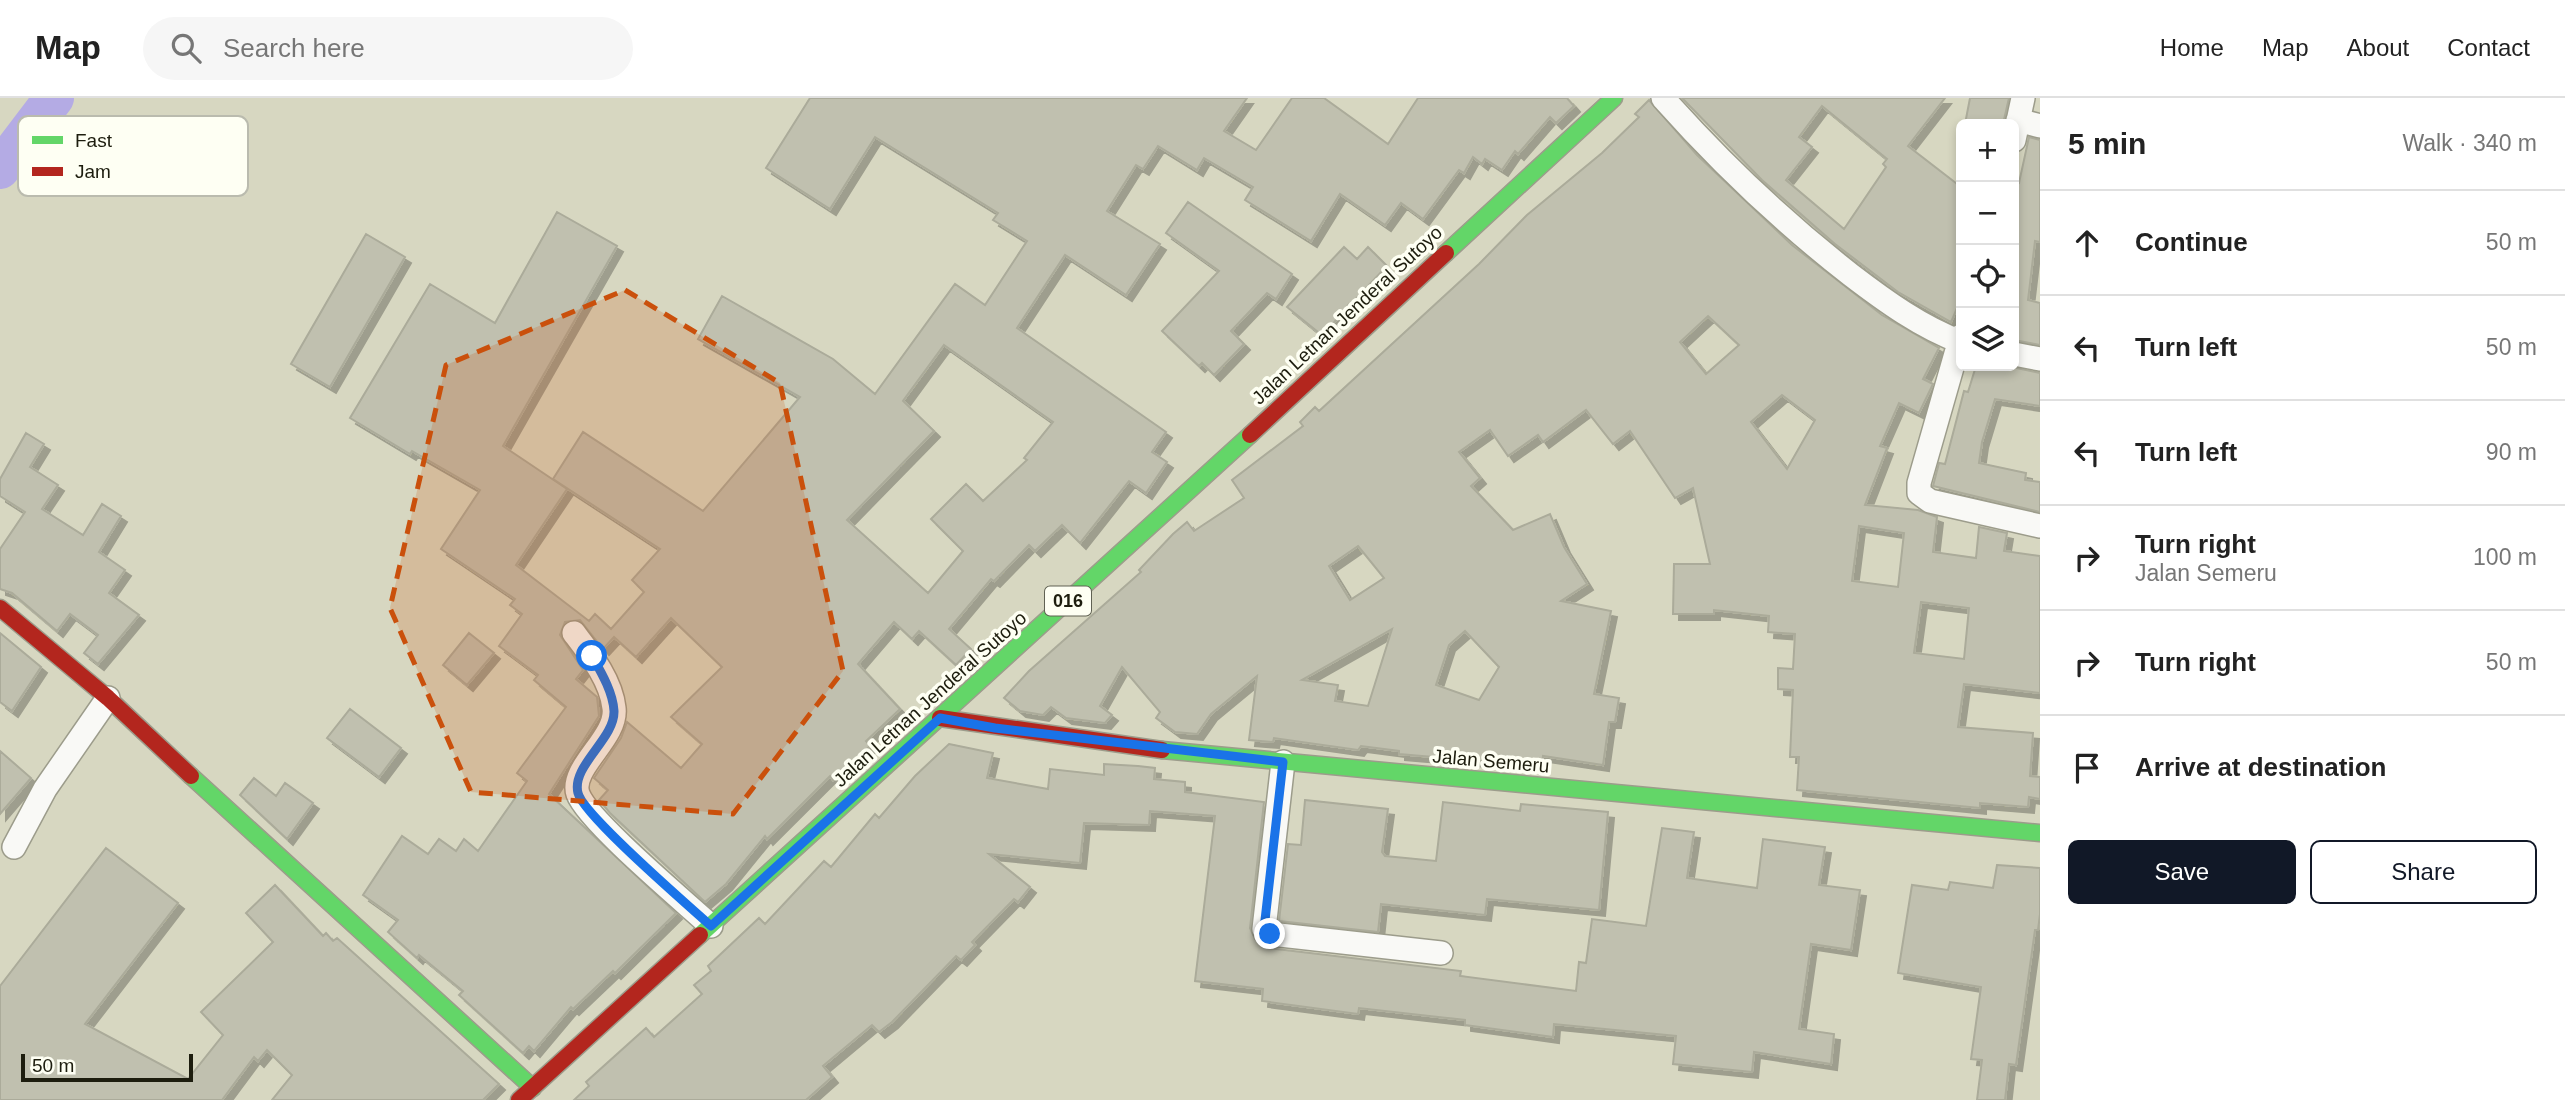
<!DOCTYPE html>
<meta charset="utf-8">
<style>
body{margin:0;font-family:Helvetica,sans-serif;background:#f6f6f6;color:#222}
.controls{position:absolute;right:21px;top:21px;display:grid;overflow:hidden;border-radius:10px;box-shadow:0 4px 10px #0003}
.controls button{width:63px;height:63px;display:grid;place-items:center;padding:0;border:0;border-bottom:2px solid #e0e0e0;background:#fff;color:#222;font:35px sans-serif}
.scale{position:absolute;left:21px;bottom:18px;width:172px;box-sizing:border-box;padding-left:7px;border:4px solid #1d1d0e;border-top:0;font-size:19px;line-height:24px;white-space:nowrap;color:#1d1d0e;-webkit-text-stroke:5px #fefff3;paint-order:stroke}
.stop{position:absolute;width:21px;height:21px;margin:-16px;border:5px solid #1a73e8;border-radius:50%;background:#fff}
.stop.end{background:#1a73e8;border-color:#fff;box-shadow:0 2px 7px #0008}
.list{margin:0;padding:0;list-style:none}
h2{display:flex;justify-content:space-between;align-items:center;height:91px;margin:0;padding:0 28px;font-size:30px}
h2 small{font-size:23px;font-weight:400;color:#767676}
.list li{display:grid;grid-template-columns:46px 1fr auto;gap:21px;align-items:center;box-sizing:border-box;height:105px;padding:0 28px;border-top:2px solid #e0e0e0}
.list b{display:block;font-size:26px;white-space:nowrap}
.list p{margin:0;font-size:23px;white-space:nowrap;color:#767676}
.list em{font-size:23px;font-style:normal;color:#767676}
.actions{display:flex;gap:14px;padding:21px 28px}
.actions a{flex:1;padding:16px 0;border:2px solid #111827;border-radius:10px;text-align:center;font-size:24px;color:#111827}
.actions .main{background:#111827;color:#fff}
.icon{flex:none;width:38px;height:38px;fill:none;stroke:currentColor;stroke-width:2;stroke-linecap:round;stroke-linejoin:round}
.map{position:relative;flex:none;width:2040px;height:1002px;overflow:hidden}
header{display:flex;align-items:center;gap:42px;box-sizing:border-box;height:98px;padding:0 35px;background:#fff;border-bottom:2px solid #e0e0e0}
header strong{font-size:33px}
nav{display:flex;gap:38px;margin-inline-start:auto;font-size:24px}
.search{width:490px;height:63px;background:#f6f6f6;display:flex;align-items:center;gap:18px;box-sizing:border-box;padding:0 24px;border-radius:38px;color:#767676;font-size:26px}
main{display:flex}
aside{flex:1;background:#fff}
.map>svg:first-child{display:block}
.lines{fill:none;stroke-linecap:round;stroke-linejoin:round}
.river{stroke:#b4abe4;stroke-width:40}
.building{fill:#c0c0af;stroke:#abab9a;stroke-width:2;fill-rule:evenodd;filter:url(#shadow)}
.street-casing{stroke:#9c9c8b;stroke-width:26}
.fast-casing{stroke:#9c9c8b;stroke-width:19}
.jam-casing{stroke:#9c9c8b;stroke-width:19}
.street{stroke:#f9f9f6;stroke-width:23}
.fast{stroke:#63d668;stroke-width:16}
.jam{stroke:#b3261e;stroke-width:16}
.route{stroke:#1a73e8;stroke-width:9}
.marked{fill:#ca500c;fill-opacity:0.2;stroke:#ca500c;stroke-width:5;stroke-dasharray:14 9;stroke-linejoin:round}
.labels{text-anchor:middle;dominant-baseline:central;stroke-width:7;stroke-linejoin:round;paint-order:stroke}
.shield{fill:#fefff3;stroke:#606153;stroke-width:2}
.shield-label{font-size:18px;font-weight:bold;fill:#1d1d0e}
.street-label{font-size:19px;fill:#1d1d0e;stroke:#fefff3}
.key{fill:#fefff3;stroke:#babbae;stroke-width:2}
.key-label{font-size:19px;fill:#1d1d0e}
</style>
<header>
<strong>Map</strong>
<div class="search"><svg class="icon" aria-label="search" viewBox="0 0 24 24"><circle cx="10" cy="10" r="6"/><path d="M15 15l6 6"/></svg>Search here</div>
<nav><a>Home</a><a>Map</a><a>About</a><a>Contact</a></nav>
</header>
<main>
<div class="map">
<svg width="2040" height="1002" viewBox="0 0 2040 1002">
<defs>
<filter id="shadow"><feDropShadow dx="6" dy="6" stdDeviation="0" flood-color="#0004"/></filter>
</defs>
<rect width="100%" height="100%" fill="#d7d7c1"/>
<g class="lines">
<path class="river" d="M0,71l54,-71"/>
</g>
<path class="building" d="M810,0h437l-23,33 32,19 36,-52h32l64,46 30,-46h149l7,8 -18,17 -6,-6 -32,37 -3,-3 -13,19 -17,-11 -3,5 -9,-7 -9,16 -5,-3 -36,49 -22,-16 -16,22 -45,-31 -29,47 -66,-41 8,-13 -49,-29 -7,12 -39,-24 -15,23 -7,-4 -29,46 53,33 -34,51 -61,-40 -48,73 149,104 -14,20 15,10 -21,31 -17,-12 -49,62 -18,-18 -27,26 -6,-6 -35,36 -3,-2 -42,50 22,20 -15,16 -37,-34 -7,8 -18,-17 -36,42 42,45 -34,32 4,5 -37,34 -3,-4 -63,63 -2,-3 -39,48 -21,18 -95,-89 -11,-13 9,-10 -14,-12 27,-40 6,-16 54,46 21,-24 -31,-27 51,-50 -51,-49 -35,39 -22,-20 -11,12 -23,-29 -15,2 -5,13 23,35 -7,9 21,18 2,19 -50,78 127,119 -61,60 -2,-2 -40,38 -2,-2 -37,44 -5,-5 -6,7 -64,-58 4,-4 -44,-36 -2,3 -29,-26 10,-12 -35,-25 39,-59 26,18 11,-15 17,12 8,-12 14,12 49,-70 -10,-8 49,-66 -32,-27 4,-5 -39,-29 23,-32 -12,-9 5,-6 -74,-50 39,-59 -68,-39 -2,3 -60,-36 80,-134 65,39 62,-111 60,34 -114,200 64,43 -51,76 73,56 6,-7 16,15 33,-37 -12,-12 28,-31 -107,-70 30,-47 120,79 97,-114 -102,-58 24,-43 111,63 42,35 80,-110 30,21 42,-64 -34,-21 5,-7 -123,-76 -45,72 -64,-41zM944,247l109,77 -29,36 3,2 -44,41 -17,-17 -35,35 32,32 -35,42 -81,-73 87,-89 -31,-30z
M1682,0h263l-37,48 53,41v112l-10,23 -53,-30 -63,-48 -73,-64zM1822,8l65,53 -4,5 3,3 -42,62 -58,-49 26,-33 -13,-10z
M1970,0h39l-6,26h-38z
M1649,2l48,55 95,90 90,70 57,33 -16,31 10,5 -14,29 -20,-10 -19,43 7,2 -22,57 53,5 19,7 -4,35 43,6 3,-31 28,6 -3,18 36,5v137l-76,-9 -6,43 75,6 -3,43 10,1v22l-11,-2 -1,10 -48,-4v5l-183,-18 2,-33h-9l3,-67 -15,-1v-21l15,1 2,-35 -27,-2 1,-16 -55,-6v4h-41l1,-50h36l-17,-76 -18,10 -45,-67 -17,13 -27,-34 -43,32 -5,-7 -30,21 -18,-26 -31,22 21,26 -9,8 42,44 37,-16 14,33 23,37 -26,17 50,10 -17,83 25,4 -4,24h-6l-6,43 -60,-9 -1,9 -51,-7v4l-92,-8v-3l-38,-5 -3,4 -84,-12 -1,4 -24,-2 8,-64 -46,38 -14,20 -22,-2 -19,-14 4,-6 -38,-45 -22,39 12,9 -7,8 -39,-5 -15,-11 -8,8 -23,-4 -16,-13 25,-27 112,-99 -2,-2 34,-36 14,-12 7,9 50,-33 -12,-18 71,-54 -3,-4 15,-15 4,4 160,-147 48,-49 75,-62 37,-36 -4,-3zM1708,218l31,29 -33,29 -26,-32zM1782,297l33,25 -28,49 -36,-47zM1859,428l45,7 -6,54 -46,-6zM1358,448l26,32 -34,22 -21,-34zM1921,504l48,6 -5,51 -50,-6zM1392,531l-24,77 -33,-5 3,-16 -36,-5zM1465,533l34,36 -20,33 -43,-15 13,-40z
M2029,39l11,3v102l-5,-1 -7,59 12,3v42l-26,-5v-158l5,1z
M1188,104l104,72 -16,25 -9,-6 -36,38 13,13 -30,31 -12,-12 -3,3 -37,-35 57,-60 -53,-38z
M366,136l39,23 -75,130 -39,-23z
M1344,149l13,12 11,-12 19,19 -37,39 -1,-1 -26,32 -36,-29z
M1976,268h31l33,7v33l-45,-7 -13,43 -3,21 47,10 -1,7 15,2v30l-107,-26 6,-23 6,1 19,-73 4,1z
M26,335l18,11 -14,23 28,18 -16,24 41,26 19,-31 19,12 -22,36 26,18 -16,23 30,22 -41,49 -14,-11 14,-18 -28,-21 -13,17 -45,-38 -12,-4v-40l25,-37 -25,-16v-17z
M0,535l41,34 -29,44 -12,-9z
M469,535l25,20 -27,32 -24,-20z
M350,611l51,39 -22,29 -52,-39z
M949,646l44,9 -6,25 61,11 2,-20 54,6v-11l34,2 17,2 -1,11 31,3v10l79,10 -14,126 5,11 13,9 193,23 -1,5 116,15 3,-29 7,1 6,-44 54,7 16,-98 32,4 -7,46 70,10 6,-49 62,8 -6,38 41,5 -9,60 -40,-6 -12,85 35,5 -3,30 -77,-12 -2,20 -79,-8 3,-28 -122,-12 -1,13 -88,-12v-5l-106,-12 -1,6 -96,-13 1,-12 -68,-8 20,-165 -65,-5 -1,14 -65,-2 -4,40 -91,-9 41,33 -12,15 -4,-3 -42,43 3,3 -14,15 -5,-4 -64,66 -13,10 -7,-7 -49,41 9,11 -26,23h-232l15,-14 -3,-4 60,-54 8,9 48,-43 -8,-9 17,-14 -3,-5 51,-48 6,6 59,-63 7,6 44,-53 4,4 36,-42z
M0,653l31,27 -31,36z
M254,680l22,18 9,-13 28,20 -26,36 -47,-44z
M1305,702l83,9 -6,43 3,4 51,5 7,-59 77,9 1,-7 87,8 -9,98 -112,-11 -2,16 -104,-11 -3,28 -99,-11 9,-77 13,1z
M106,750l72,55 -93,121 103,55 35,-44 -22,-23 72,-70 -27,-29 29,-28 48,51 3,-3 7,8 4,-3 162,146 -16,16h-211l20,-25 -25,-25 -9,11 -4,-4 -32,43h-222v-114z
M1997,767l43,3v46l-2,16h-3l-19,135 -7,-1 -4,36h-28l5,-40 -11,-1 10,-72 -83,-14 14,-88 36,5 2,-8 43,6z"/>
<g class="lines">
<g class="street-casing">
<path id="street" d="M1663,0c57,64 120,124 188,177 34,26 70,52 110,67
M2018,22l22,6
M2014,42l9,-42
M1961,238l-42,147v10l11,8 110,25
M2014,256l26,5
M574,535c16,21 37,47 40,75 4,30 -45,60 -36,86 10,27 107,108 133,132
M1283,664l-19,167 6,5 171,19
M14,749l31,-58 63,-91"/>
</g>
<g class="fast-casing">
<path id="fast" d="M1446,155l168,-155
M1162,652l878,83
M191,678l342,312
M700,837l550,-500"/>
</g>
<g class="jam-casing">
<path id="jam" d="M1250,337l196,-182
M0,510l108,90 83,78
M940,620l222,32
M519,1002l181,-165"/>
</g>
<use href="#street" class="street"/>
<use href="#fast" class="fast"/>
<use href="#jam" class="jam"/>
</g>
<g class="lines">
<path class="route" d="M592,558c9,16 21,36 22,55 1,28 -43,55 -36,82 5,22 110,112 133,133l229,-208 55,10 288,34 -19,167 6,5"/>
</g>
<path class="marked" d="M625,192l155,93 63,288 -110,143 -262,-22 -81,-184 56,-243z"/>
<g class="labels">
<rect class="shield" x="1045" y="488.5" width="46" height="29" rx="5"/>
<g class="shield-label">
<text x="1068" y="503">016</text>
</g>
<g class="street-label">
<text transform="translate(1347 217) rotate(-43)">Jalan Letnan Jenderal Sutoyo</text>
<text transform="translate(930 601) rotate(-42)">Jalan Letnan Jenderal Sutoyo</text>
<text transform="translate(1491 663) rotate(5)">Jalan Semeru</text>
</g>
</g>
<rect x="18" y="18" width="230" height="80" rx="10" class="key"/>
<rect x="32" y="38" width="31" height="8" fill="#63d668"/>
<rect x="32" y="69" width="31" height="9" fill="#b3261e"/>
<g class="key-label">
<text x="75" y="49">Fast</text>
<text x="75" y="80">Jam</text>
</g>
</svg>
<div class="controls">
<button>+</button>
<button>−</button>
<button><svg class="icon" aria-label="locate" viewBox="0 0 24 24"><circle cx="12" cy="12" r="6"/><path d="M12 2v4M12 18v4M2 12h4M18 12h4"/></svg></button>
<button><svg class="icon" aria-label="layers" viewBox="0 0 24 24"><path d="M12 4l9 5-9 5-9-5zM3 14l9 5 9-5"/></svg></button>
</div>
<div class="scale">50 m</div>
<div class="stop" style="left:592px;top:558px"></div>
<div class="stop end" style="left:1270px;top:836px"></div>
</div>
<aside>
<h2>5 min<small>Walk · 340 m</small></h2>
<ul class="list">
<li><svg class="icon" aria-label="ahead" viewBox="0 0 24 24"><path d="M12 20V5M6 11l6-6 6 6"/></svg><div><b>Continue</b></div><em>50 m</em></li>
<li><svg class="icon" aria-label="left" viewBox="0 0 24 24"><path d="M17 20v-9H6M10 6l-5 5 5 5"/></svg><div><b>Turn left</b></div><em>50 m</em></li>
<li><svg class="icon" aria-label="left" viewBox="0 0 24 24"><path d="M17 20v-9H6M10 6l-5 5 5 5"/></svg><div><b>Turn left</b></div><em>90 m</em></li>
<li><svg class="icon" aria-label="right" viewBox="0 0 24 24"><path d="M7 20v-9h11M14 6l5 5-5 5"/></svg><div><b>Turn right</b><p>Jalan Semeru</p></div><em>100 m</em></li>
<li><svg class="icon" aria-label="right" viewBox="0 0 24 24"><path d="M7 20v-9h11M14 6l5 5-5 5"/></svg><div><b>Turn right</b></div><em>50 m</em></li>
<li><svg class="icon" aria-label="arrive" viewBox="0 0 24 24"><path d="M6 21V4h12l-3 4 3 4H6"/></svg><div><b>Arrive at destination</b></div></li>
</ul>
<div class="actions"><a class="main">Save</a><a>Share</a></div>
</aside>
</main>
